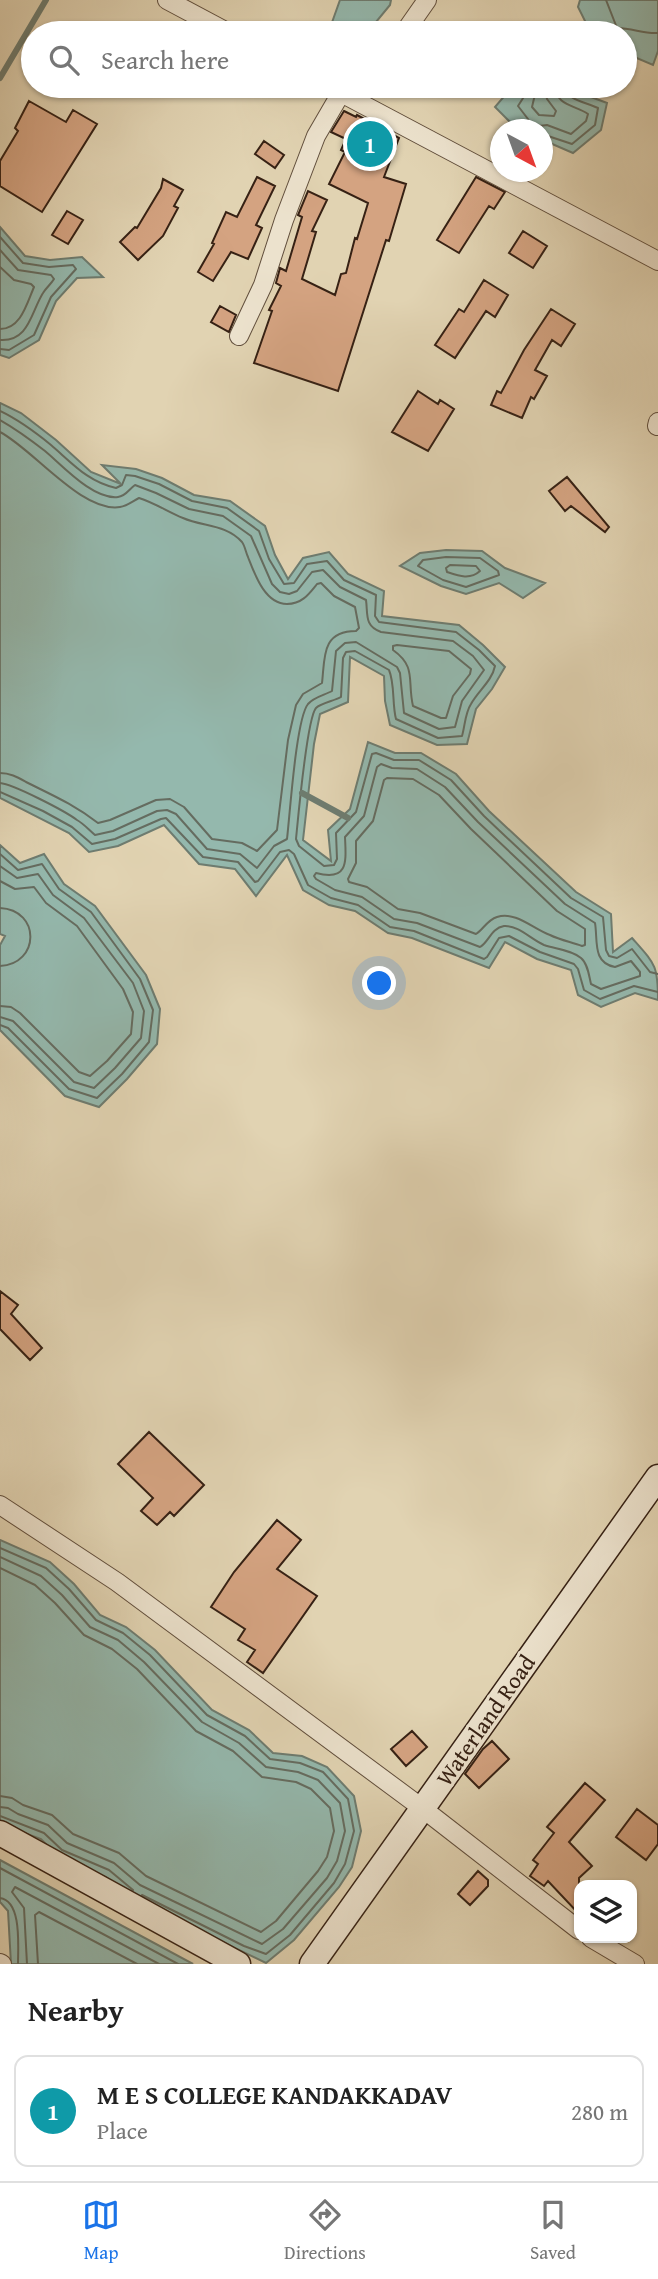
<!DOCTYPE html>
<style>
body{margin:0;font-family:"Gentium Book Plus",serif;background:#f6f6f6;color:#222}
.controls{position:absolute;right:21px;bottom:21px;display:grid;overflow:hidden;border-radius:14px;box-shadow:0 2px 5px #0004}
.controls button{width:63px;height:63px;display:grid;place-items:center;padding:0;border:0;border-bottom:2px solid #e0e0e0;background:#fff;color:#222;font:35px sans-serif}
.compass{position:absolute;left:490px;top:119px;width:63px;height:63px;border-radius:50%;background:#fff;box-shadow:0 2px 5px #0004;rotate:139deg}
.you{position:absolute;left:380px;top:984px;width:24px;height:24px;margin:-18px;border:5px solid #fff;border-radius:50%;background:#1a73e8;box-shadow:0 0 0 10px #1a73e833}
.badge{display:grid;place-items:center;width:46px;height:46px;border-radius:50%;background:#1a73e8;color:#fff;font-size:23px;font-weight:700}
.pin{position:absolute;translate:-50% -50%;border:4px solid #fff;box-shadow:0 2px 7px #0006}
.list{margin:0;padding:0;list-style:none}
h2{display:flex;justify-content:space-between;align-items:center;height:91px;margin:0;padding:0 28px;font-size:30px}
h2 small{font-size:23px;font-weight:400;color:#767676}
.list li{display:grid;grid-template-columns:46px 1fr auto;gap:21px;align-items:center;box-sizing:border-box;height:112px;margin:0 14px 14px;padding:0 14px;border:2px solid #e0e0e0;border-radius:14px}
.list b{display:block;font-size:26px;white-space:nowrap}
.list p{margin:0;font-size:23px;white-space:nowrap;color:#767676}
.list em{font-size:23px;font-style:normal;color:#767676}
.icon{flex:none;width:38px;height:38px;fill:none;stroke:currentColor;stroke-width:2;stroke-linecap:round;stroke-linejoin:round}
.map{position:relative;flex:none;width:658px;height:1964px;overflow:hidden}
.search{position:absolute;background:#fff;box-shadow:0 2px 5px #0004;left:21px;right:21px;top:21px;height:77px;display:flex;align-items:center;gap:18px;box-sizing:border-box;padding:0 24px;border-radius:38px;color:#767676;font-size:26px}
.sheet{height:217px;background:#fff}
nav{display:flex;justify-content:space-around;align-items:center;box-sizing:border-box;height:98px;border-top:2px solid #e0e0e0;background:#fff;font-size:19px;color:#767676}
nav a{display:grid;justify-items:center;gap:4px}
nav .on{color:#1a73e8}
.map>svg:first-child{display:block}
.water{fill:#94b8ad;stroke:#6e7c70;stroke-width:2}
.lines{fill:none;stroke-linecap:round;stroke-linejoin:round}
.shore{stroke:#656c60;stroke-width:2}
.stream{stroke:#6e7c70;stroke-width:6}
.building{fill:#d4a381;stroke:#362114;stroke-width:2}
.minor-casing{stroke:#614e3c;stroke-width:20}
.secondary-casing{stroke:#362114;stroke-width:27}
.minor{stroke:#ece2cd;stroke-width:18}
.secondary{stroke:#ece2cd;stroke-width:24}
.labels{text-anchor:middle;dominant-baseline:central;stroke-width:6;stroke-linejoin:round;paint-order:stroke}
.street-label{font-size:23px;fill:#362114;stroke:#ece2cd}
</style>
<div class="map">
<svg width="658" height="1964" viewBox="0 0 658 1964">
<rect width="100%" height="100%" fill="#e1d3b2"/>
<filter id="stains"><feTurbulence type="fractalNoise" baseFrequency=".00286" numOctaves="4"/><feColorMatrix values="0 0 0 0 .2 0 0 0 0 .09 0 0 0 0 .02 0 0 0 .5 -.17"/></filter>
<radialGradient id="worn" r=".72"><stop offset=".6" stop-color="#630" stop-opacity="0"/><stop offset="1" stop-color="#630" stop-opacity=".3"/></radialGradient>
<path class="water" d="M340,0h51l-1,5 -23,28h-29l-8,-5z
M580,0h78v51l-5,14 -28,-12v-20h-34l-13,-26z
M513,86h55l4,4 35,13 -6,27 -28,23 -30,-13 -1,-10 -25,-1 -22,-22z
M0,227l25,29 25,4 32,-3 21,20 -26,1 -21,23 -17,39 -30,18 -9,-3z
M0,403l21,10 35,27 35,32 30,12 -19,-19 34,4 26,9 32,17 36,6 35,25 10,29 13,24 15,-21 26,-6 19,22 36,17 -2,25 77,9 24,20 22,22 -13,22 -16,20 -9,35 -30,1 -47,-20 -5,-24 -1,-25 -34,-19 -2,45 -28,12 -6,30 -11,96 28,21 -3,-31 22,-21 18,-67 27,11h26l35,21 33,37 87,81 35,22 2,38 19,-14c23,26 26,27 26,62l-23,-7 -34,14 -23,-12 -7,-25 -34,-11 -32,-17 -16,26 -77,-30 -24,-5 -33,-22 -26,-6 -26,-15 -16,-35 -31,41 -21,-27 -36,-5 -35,-39 -46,21 -29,6 -20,-19 -69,-35z
M446,550l36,1 23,17 40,15 -22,15 -24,-15 -33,11 -25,-8 -41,-20 20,-13z
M0,845l20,18 24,-9 20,30 31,22 51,69 14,34 -3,35 -30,35 -28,28 -34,-11 -65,-66v-85l5,-9 -5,-2z
M0,1540l50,22 24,22 26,31 26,12 29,23 57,60 37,20 24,23 29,3 25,11 27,29 7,35 -9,36 -13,20 -45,53 -28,23 -135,-65 -25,-21 -48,-21 -17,-17 -30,-11 -11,-7z
M0,1860l193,104h-182l-3,-53 -8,-9z"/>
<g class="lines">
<path class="shore" d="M606,0l11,28c16,0 26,6 41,5
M527,86l-2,9 -7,11 10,13 3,8 16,-2 24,9 15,-13 2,-7c-13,-9 -32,-8 -33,-28
M537,86l-5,21 7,8 15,1 2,-5 -9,-12 -3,-13
M542,134l30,10 23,-19 3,-17c-12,-6 -32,-8 -34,-22
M0,237l23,26 26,4 24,-2 3,4 -25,28 -17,38 -25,15 -9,-1
M0,250l18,20 33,5 3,4c-3,5 -8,9 -11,14 -12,19 -14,49 -43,47
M0,267l14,13 17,4 3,3c-7,16 -13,42 -34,42
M0,411c19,9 35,21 51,34 21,18 37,37 65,43l6,-3 4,-10 9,1 24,8 33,17 35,7 32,23 10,28 15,25 10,-1 13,-19 20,-3 17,19 32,15 -1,21 4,6 77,10 23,18 16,16c-3,15 -17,25 -24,38 -6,9 -6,22 -9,32l-24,2 -42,-19c-4,-15 -1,-35 -7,-49l-34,-19 -9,1 -3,6 -2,39c-7,4 -20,6 -25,11 -9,10 -18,111 -20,131l3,7 25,20 10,-1 3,-6 -1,-26 20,-21 16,-58 4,-1 18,7h25l32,20 33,36 87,82 32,19 3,33 3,6 8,2 15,-9 18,23 8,2
M0,420c16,9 31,20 45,31 17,14 48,49 73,46 8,-1 11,-8 17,-12l21,8 33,16 34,7 28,20 21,48 8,8 9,2 8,-3 15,-19 11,-2 17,17 26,13c2,14 -2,26 15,32l72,9 20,15 11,14 -22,31 -7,26 -16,2 -35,-16 -4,-40 -3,-6 -41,-25 -11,1 -9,8 -4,40c-7,4 -18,6 -24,13 -12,15 -18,110 -21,135l-13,7 -17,22 -17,-14 -33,-5 -31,-35 -9,-4 -10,1 -44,20 -18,4c-6,-5 -11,-11 -18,-15 -12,-9 -64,-36 -77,-37
M0,432c33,17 82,81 120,75 7,-1 13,-6 19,-9 16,5 29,14 44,20 20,9 43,6 59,24 3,4 4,11 6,15 7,18 17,47 39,47 15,0 22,-10 30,-20l4,-1 13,13 21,11 4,21 -3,3c-35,0 -31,27 -34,52l-19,11 -7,11 -8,35 -11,90 -20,21 -15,-8 -30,-4 -28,-32 -14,-8 -14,1 -46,20 -12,3c-25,-19 -44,-27 -72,-41 -9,-5 -16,-9 -26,-9
M446,557l34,1 18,13 1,4 -33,12 -23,-7 -25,-14 5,-6z
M450,565l26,1 4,5c-10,9 -21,5 -33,1l-1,-4z
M397,645l52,6 22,18 -1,5 -17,22 -7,22h-5l-28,-12c-6,-25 4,-39 -20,-56v-4z
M381,764l11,4 25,1 28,18 33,35 87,82 30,19c3,17 -3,40 20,44l16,-6 9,11v4l-39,13 -10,-5c-2,-8 -3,-20 -10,-26 -9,-8 -25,-9 -37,-13 -12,-5 -26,-20 -40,-19 -13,2 -15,16 -24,21l-63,-24 -23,-4 -32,-22 -27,-7 -19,-11 -2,-3 2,-3c33,9 30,-12 29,-36l19,-21 13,-49z
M387,778l26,1 26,16 32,34 86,82 28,18v16l-3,1c-11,-4 -22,-6 -32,-11 -17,-6 -34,-24 -53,-18 -10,3 -14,13 -21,17l-56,-21 -22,-4 -31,-22 -18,-5 -1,-3 8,-16v-22l17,-20 11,-41z
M0,792l43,19 29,16 20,17 23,-5 46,-20 5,-1 37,39 35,5 17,20 3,-1 22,-29 9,-2 5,4 14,31 23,13 27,7 32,22 24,4 70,28 3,-2 12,-19 10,-2 31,16 34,12 4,5 6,21 16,9 34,-13 24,6
M0,854l18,16 24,-6 17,25 32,23 49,67 13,31 -4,32 -27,32 -25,24 -28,-9 -61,-61 -8,-3
M0,866l17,12 21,-4 15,21 31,23 49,65 11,28 -3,27 -26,30 -21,20 -20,-6 -61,-61 -13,-4
M0,881l15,8 19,-2 12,16 31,23 46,63 10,23 -2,22 -24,27 -17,15 -11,-4 -59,-59 -9,-6 -11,-1
M0,908c41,2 40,56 0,58
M0,1548l46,20 23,21 27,31 27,13 27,22 57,60 38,21 25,23 30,4 23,9 25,27 6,32 -9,33 -11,19 -44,52 -24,19 -22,-8 -102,-51
M0,1557l41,19 21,19 28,32 28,13 26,22 58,60 37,21 27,24 32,5 20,8 22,23 5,28 -8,30 -10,17 -44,51 -21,15 -122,-59 -26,-22 -47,-20 -19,-18 -30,-11 -10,-6 -8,-1
M0,1568l35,17 20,18 29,32 28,14 25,20 59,62 37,20 29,26 34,5 15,7 19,19 4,23 -7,26 -9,14 -42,50 -15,11 -115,-56 -27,-23 -46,-19 -21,-19 -29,-10 -11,-7 -12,-2
M0,1816l44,17 18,17 47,20 24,20
M0,1868l178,96
M0,1898c22,3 18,48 18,66
M27,1964l-3,-56 -12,-16 3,-5 144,77
M38,1964l-3,-49 4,-3 98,52"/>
<path class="stream" d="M0,78l46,-78
M302,793l46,25"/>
</g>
<path class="building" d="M29,101l37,21 7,-12 24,14 -55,88 -42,-26v-25l18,-30 -3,-3z
M344,111l12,6 1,-2 42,23 -15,39 22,7 -17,57 -3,-1 -48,151 -84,-28 18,-52 -3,-1 12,-24 -5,-3 4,-15 6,3 16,-54 -4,-2 10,-24 19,9 -15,31 4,1 -14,47 33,16 6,-21 5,-1 9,-35 2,1 11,-36 -39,-19 16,-32 -4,-2 5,-11 -15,-7z
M264,141l20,14 -9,13 -20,-14z
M257,177l18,9 -19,39 6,3 -14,31 -17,-7 -18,29 -15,-9 16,-28 -2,-1 14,-31 11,5z
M476,177l29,15 -11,17 -5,-3 -30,47 -22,-13z
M163,179l20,11 -9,16 4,2 -15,28 -25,24 -18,-18 15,-15 2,1 24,-40z
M67,211l16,9 -15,24 -16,-9z
M523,231l24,15 -14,22 -24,-15z
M484,280l24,15 -13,22 -9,-6 -31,47 -20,-13 24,-36 5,3z
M220,306l16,9 -7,17 -18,-10z
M551,309l24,15 -14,22 -9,-6 -17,30 12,6 -13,23 -3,-2 -9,21 -31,-13 6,-14 4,2 23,-43z
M418,391l20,13 2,-4 14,9 -26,42 -36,-19z
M567,477l42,50 -4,5 -34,-26 -6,5 -16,-20z
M0,1291l18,14 -7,9 31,34 -12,12 -30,-31z
M149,1432l55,53 -30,31 -4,-4 -13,13 -16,-14 12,-13 -35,-34z
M277,1520l24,20 -24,29 40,27 -54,77 -16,-11 8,-12 -17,-10 7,-11 -34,-22 23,-35z
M412,1731l15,16 -21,19 -15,-17z
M492,1741l17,18 -30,29 -14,-14 18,-25z
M585,1783l20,17 -36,42 23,24 -13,12v36l-31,-33 -4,5 -14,-10 8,-12 -5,-4 21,-27 -7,-6z
M637,1809l21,16v19l-12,16 -30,-23z
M478,1871l10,9v6l-18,19 -12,-11z"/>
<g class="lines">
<g class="minor-casing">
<path id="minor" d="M167,0l62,33
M404,33l23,-33
M328,86l330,175
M357,101l10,-15
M239,336l24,-51 21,-65 32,-84 25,-43
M657,426l1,-4
M0,1505l117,77 305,226 157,122
M591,1938l44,26
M0,1963l2,1"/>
</g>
<g class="secondary-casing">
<path id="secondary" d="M0,1833l238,131
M312,1964l346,-487"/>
</g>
<use href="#minor" class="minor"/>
<use href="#secondary" class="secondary"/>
</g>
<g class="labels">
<g class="street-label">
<text transform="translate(485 1720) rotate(-55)">Waterland Road</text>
</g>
</g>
<rect width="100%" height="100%" filter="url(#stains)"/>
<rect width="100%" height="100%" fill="url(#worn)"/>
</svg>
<div class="controls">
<button><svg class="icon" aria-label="layers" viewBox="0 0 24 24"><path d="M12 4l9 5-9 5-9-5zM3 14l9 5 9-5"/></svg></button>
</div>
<svg class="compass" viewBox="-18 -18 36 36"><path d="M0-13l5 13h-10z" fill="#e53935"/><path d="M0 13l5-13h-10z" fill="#767676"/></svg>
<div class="you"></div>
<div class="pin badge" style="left:370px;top:144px;background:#0f9aa8">1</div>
<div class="search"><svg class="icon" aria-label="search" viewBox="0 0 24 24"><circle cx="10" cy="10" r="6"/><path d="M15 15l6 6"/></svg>Search here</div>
</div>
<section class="sheet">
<h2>Nearby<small></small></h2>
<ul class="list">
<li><span class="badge" style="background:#0f9aa8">1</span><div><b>M E S COLLEGE KANDAKKADAV</b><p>Place</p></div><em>280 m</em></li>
</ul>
</section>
<nav>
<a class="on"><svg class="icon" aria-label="map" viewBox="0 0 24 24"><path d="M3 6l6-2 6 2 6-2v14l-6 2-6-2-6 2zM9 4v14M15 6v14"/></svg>Map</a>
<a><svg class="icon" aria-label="directions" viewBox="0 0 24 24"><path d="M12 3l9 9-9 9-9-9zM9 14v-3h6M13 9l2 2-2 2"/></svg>Directions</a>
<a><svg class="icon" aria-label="saved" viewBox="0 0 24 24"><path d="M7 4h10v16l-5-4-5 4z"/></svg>Saved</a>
</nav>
